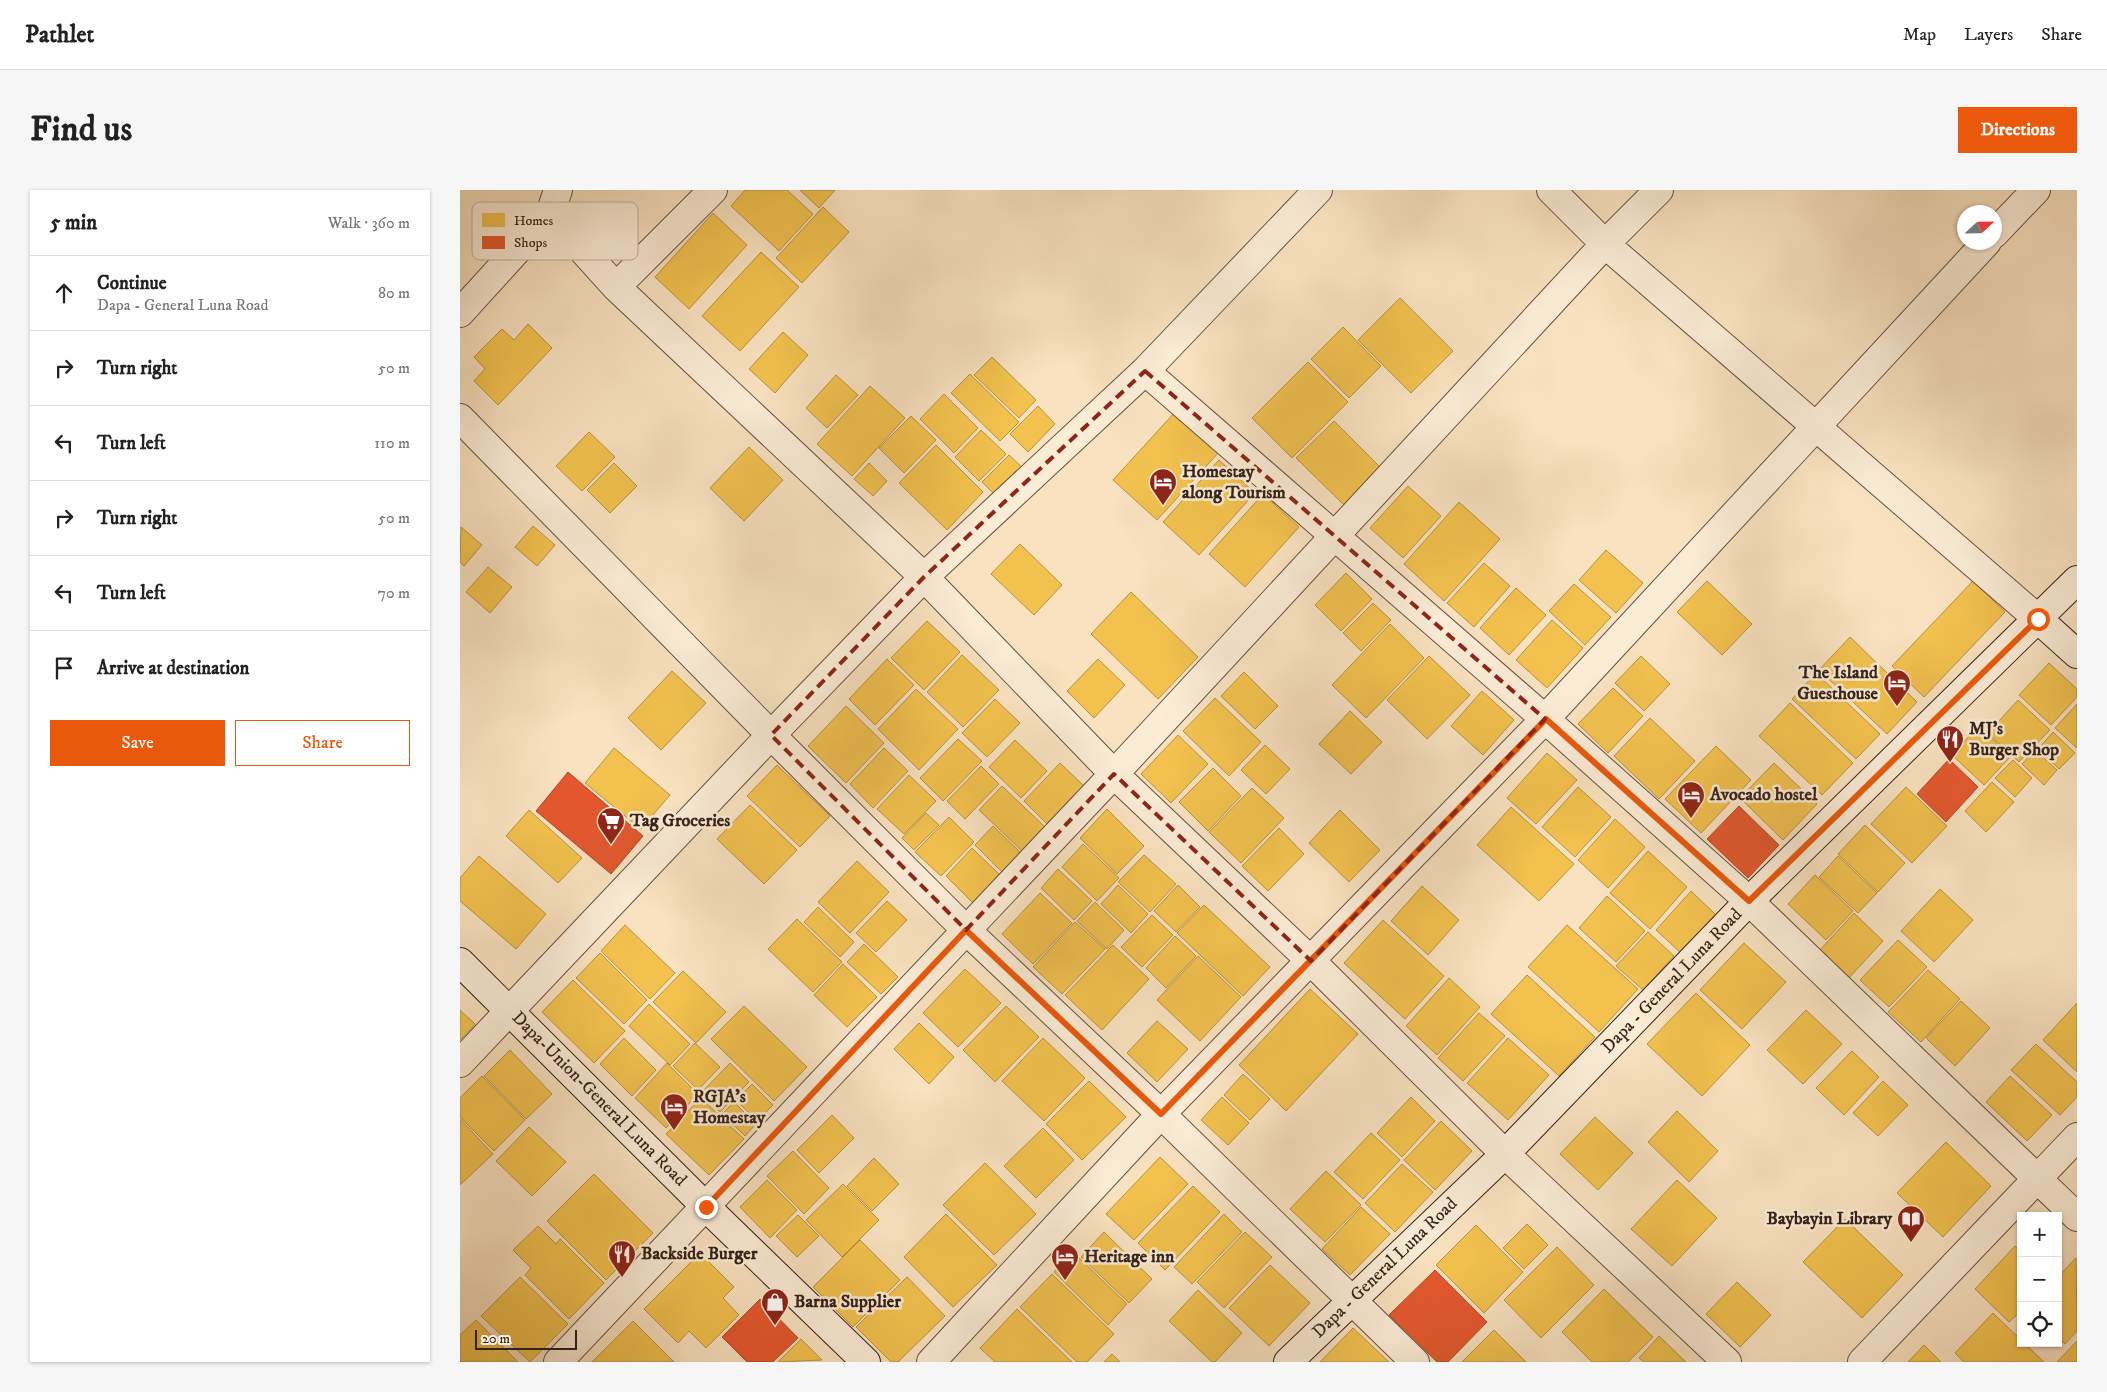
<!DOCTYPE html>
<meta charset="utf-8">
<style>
body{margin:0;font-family:"IM FELL DW Pica",serif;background:#f6f6f6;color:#222}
.controls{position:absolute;right:15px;bottom:15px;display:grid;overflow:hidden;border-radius:0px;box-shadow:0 1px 4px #0004}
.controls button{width:45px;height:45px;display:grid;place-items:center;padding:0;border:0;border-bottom:1px solid #e0e0e0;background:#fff;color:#222;font:25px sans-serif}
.compass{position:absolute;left:1497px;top:15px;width:45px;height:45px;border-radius:50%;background:#fff;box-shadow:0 1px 4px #0004;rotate:68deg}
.scale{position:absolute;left:15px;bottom:12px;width:102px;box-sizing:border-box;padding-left:5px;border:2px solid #352219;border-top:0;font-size:14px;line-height:18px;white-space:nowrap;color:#352219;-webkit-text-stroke:4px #fbecd6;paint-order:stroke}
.stop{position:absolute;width:15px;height:15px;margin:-11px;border:4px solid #ea580c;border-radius:50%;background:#fff}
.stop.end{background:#ea580c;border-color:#fff;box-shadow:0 1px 5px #0008}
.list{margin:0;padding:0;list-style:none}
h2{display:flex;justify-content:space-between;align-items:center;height:65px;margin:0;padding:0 20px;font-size:21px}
h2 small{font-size:16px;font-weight:400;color:#767676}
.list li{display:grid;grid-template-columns:32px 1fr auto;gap:15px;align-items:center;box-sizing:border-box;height:75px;padding:0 20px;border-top:1px solid #e0e0e0}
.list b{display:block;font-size:19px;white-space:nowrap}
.list p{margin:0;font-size:16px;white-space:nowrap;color:#767676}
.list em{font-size:16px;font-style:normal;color:#767676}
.actions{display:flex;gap:10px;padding:15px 20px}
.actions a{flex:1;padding:11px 0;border:1px solid #ea580c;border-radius:0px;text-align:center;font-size:18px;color:#ea580c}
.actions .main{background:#ea580c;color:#fff}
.icon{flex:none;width:28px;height:28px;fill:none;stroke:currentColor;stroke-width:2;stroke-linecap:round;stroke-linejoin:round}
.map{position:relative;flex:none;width:1617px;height:1172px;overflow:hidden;border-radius:0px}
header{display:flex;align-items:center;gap:30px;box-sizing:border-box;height:70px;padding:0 25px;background:#fff;border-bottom:1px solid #e0e0e0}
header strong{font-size:24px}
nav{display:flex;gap:28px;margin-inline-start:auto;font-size:18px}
.intro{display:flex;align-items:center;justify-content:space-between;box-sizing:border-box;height:120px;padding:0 30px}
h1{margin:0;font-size:35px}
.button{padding:12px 22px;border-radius:0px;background:#ea580c;color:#fff;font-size:18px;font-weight:700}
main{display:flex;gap:30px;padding:0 30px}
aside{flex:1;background:#fff;border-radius:0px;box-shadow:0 1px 4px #0004}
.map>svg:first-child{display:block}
.homes{fill:#f2c14e;stroke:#b9913e}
.shops{fill:#e4572e;stroke:#b04728}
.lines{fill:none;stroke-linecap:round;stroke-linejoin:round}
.street-casing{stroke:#665243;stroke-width:30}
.secondary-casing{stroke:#352219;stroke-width:30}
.street{stroke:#fbecd6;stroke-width:28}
.secondary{stroke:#fbecd6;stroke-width:28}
.route{stroke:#ea580c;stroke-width:6}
.marked{fill:none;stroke:#8f2418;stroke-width:4;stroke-dasharray:10 6;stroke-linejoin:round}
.labels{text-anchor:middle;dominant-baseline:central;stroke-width:5;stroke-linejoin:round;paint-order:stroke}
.poi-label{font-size:18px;font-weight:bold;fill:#352219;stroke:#fbecd6;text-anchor:start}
.street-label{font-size:18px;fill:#352219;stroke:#fbecd6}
.key{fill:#fbecd6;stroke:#c0af9d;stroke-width:1}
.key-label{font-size:14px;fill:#352219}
</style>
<header>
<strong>Pathlet</strong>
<nav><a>Map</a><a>Layers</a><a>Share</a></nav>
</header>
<div class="intro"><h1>Find us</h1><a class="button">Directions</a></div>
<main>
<aside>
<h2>5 min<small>Walk · 360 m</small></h2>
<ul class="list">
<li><svg class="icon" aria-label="ahead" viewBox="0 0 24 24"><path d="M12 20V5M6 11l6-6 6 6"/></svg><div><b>Continue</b><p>Dapa - General Luna Road</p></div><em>80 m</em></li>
<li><svg class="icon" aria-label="right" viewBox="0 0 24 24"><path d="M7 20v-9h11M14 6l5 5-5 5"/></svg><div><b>Turn right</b></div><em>50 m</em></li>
<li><svg class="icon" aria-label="left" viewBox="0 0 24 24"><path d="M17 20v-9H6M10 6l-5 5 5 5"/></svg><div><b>Turn left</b></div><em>110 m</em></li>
<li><svg class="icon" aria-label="right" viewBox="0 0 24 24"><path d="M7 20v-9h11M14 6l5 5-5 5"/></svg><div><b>Turn right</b></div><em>50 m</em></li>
<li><svg class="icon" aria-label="left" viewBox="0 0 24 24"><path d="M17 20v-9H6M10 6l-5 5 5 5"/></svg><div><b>Turn left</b></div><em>70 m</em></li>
<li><svg class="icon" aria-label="arrive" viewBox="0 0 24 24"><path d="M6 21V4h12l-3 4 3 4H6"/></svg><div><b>Arrive at destination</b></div></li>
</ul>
<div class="actions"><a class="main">Save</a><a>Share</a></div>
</aside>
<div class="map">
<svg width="1617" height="1172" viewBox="0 0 1617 1172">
<rect width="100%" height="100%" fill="#f9e2c0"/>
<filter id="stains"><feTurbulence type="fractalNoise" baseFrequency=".004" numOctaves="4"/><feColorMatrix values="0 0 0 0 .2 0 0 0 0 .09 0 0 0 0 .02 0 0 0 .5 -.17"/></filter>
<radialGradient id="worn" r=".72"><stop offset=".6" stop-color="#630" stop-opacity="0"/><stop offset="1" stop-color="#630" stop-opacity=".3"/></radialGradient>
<path class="homes" d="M285,0h42l26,24 -34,37 -48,-45z
M340,0h35l-16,18z
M363,17l26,25 -47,51 -26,-25z
M253,23l34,32 -58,64 -34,-32z
M301,62l38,35 -59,64 -38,-35z
M940,108l53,53 -42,42 -53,-53z
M68,134l24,24 -54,57 -24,-24 11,-12 -11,-12 28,-28 12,11z
M883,137l38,39 -32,32 -38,-39z
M323,142l25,23 -33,38 -26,-24z
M532,167l44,43 -17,18 -45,-43z
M848,172l40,40 -56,56 -40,-40z
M510,184l49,48 -19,19 -49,-48z
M376,185l22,20 -31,33 -21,-20z
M410,196l35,32 -53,58 -35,-32z
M484,204l34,34 -24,25 -34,-34z
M578,216l17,18 -27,28 -18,-18z
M716,221l44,40 -63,69 -44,-40z
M451,226l25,24 -32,33 -25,-25z
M874,231l48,48 -37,37 -49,-48z
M521,240l25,24 -27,27 -24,-24z
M129,242l26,25 -33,34 -26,-25z
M476,255l47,47 -36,38 -48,-47z
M289,257l34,33 -39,41 -34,-33z
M549,265l16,15 -27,28 -16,-16z
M759,270l36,33 -56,62 -36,-33z
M154,273l23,23 -27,27 -23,-23z
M409,273l18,18 -14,15 -19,-17z
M948,296l33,30 -38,42 -33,-30z
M803,304l36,33 -54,60 -36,-33z
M999,312l41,37 -56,62 -40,-37z
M73,336l22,19 -18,21 -22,-19z
M1,337l21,18 -18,21 -4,-4z
M560,354l42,41 -28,30 -43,-41z
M1146,360l37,33 -27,30 -37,-33z
M1024,373l26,23 -36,41 -27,-24z
M28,377l24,20 -22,26 -24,-21z
M886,383l26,26 -31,32 -26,-26z
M1247,391l45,43 -30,31 -45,-43z
M1513,391l32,31 -81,85 -32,-31z
M1114,394l37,33 -26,28 -36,-34z
M1056,398l30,27 -37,40 -29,-27z
M671,402l67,65 -40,42 -67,-65z
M913,413l18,17 -30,31 -18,-18z
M1092,430l31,28 -36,40 -31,-28z
M467,431l33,31 -36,38 -33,-32z
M930,434l34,34 -58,60 -34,-33z
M1390,447l67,65 -30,32 -68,-64z
M502,465l37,35 -36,37 -36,-35z
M969,466l41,39 -43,44 -40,-39z
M1181,466l29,28 -26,27 -29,-28z
M427,469l27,26 -39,40 -26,-26z
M638,469l27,26 -31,33 -27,-27z
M1589,473l28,26v8l-26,28 -32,-30z
M212,481l34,32 -45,47 -33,-32z
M784,482l34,34 -23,23 -34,-33z
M1356,483l64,61 -24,25 -64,-60z
M1153,498l30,28 -35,37 -30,-29z
M456,499l42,40 -39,41 -41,-41z
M1022,501l32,29 -31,35 -32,-29z
M755,508l46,44 -32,34 -46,-45z
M535,509l25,24 -33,34 -25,-24z
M1558,510l32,30 -31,32 -31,-29z
M1330,513l63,60 -31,32 -63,-59z
M1617,514v44l-22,-20z
M386,516l38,37 -38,40 -38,-37z
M890,521l32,31 -31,32 -32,-30z
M1190,528l45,43 -36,38 -45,-43z
M1518,536l33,30 -27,29 -32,-30z
M1593,542l22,21 -16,16 -21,-20z
M718,545l30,29 -37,39 -30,-29z
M498,549l24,22 -39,40 -23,-23z
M555,550l32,31 -26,27 -32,-31z
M805,555l25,24 -24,25 -25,-24z
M1256,556l35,34 -50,53 -36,-34z
M154,558l56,47 -29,34 -56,-46z
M424,558l24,23 -35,37 -23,-24z
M1575,560l22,20 -13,15 -22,-21z
M1087,563l30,27 -41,44 -29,-26z
M1553,570l19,18 -17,19 -20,-19z
M600,573l25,24 -37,38 -24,-24z
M1314,573l43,41 -34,36 -43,-42z
M317,575l53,51 -30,31 -53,-51z
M521,576l18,18 -34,35 -18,-18z
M753,578l28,28 -33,35 -29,-29z
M449,585l27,26 -32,33 -27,-25z
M1532,592l22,20 -28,30 -21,-21z
M542,596l44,42 -23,24 -44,-42z
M1118,597l33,30 -36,40 -33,-30z
M1446,597l41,39 -35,37 -41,-39z
M792,598l32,30 -43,45 -32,-31z
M290,615l47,45 -33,34 -47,-45z
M1051,617l63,57 -35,37 -62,-56z
M647,619l37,37 -27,28 -37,-36z
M69,620l53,48 -24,25 -52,-47z
M880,620l40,40 -31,32 -40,-39z
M466,623l13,12 -25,25 -12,-12z
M489,627l25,25 -33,34 -26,-24z
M1155,629l30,28 -37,41 -30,-28z
M1405,635l40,38 -27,29 -40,-38z
M533,636l30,29 -19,19 -29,-29z
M819,638l25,26 -36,37 -26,-25z
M623,654l36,34 -22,23 -35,-34z
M512,658l28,27 -27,28 -27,-27z
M1188,661l39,36 -37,42 -40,-36z
M684,665l32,29 -26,28 -32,-30z
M19,666l67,58 -30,35 -56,-48v-23z
M1378,666l39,37 -19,20 -39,-36z
M397,671l32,31 -39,41 -32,-31z
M598,679l34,32 -18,19 -33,-32z
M1355,685l38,36 -27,29 -38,-36z
M658,695l30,29 -17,19 -30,-29z
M718,695l22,22 -24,25 -22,-21z
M962,696l37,34 -31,35 -37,-34z
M1480,699l33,31 -39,42 -33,-31z
M1231,701l25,24 -35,38 -25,-23z
M580,703l32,30 -39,41 -31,-30z
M1147,706l38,35 -29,31 -37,-34z
M427,711l20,19 -31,32 -20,-19z
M635,712l29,28 -17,19 -30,-28z
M744,715l66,62 -27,29 -66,-63z
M358,717l36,35 -14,15 -36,-35z
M1394,723l29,28 -35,38 -29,-28z
M692,725l21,20 -31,32 -21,-20z
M337,729l45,43 -29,30 -45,-43z
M923,730l61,56 -39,43 -61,-56z
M615,732l30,27 -43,45 -29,-27z
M165,735l50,48 -25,26 -49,-48z
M1107,735l71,64 -39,43 -71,-65z
M1188,742l26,24 -31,34 -27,-24z
M715,746l21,20 -30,32 -20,-20z
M1438,750l29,27 -38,40 -29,-27z
M1284,753l42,39 -44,47 -42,-39z
M404,754l34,33 -17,17 -34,-32z
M653,755l36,34 -47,51 -37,-35z
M140,763l47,47 -23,24 -48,-46z
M738,766l43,41 -41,44 -43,-41z
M383,774l34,33 -30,30 -33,-32z
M505,779l36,34 -43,44 -35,-34z
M1468,780l32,29 -39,43 -33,-30z
M223,781l43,41 -30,31 -43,-41z
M1067,785l68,62 -36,39 -68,-62z
M989,788l31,29 -43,48 -31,-29z
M113,790l52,51 -31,32 -52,-51z
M850,799l48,45 -72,77 -47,-46z
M1236,803l54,52 -48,51 -55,-52z
M1501,811l29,27 -35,38 -29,-28z
M1617,813v69l-34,-32z
M189,814l41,40 -20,21 -41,-39z
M284,816l63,61 -33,34 -63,-62z
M546,816l33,31 -44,45 -32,-32z
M0,820l15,14 -15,16z
M1346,820l36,34 -39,40 -36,-34z
M1019,823l26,23 -42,45 -25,-23z
M697,831l31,28 -31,33 -30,-29z
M459,833l35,34 -25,27 -35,-35z
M164,848l32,32 -24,26 -32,-32z
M583,848l42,40 -41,43 -42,-40z
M1048,848l41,37 -41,45 -41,-37z
M235,853l25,24 -22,23 -25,-24z
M1576,854l41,38v15l-17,18 -49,-45z
M50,860l42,44 -26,25 -42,-43z
M1392,861l27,26 -35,38 -28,-27z
M207,873l31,31 -32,34 -31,-30z
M270,873l19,19 -29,30 -19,-19z
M783,884l27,25 -20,21 -26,-25z
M22,886l43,44 -31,31 -34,-34v-19z
M1550,886l42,39 -25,26 -41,-39z
M629,891l37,36 -44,43 -36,-36z
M1423,891l25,24 -30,31 -25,-23z
M292,894l21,21 -16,16 -21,-21z
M762,907l27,26 -21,22 -27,-25z
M951,907l24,24 -33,36 -25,-24z
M241,908l43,41 -35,36 -43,-41z
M274,912l22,22 -11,12 -23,-22z
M1217,921l41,40 -29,31 -41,-40z
M372,925l22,23 -35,35 -22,-23z
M1135,927l38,36 -35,37 -38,-36z
M0,929l33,35 -33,31z
M981,931l31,30 -37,39 -31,-30z
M69,937l37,35 -34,34 -36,-35z
M583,938l31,32 -38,38 -32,-32z
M911,943l29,27 -37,39 -29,-27z
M1486,952l45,44 -48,51 -46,-44z
M333,961l36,37 -25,26 -37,-38z
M700,967l28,27 -54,56 -28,-26z
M414,968l25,26 -27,27 -25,-25z
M525,973l51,51 -42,41 -51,-50z
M942,974l31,28 -38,40 -30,-29z
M866,981l35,34 -36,37 -35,-33z
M134,984l59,59 -47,47 -59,-59z
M307,990l30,30 -27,28 -30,-31z
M1217,990l40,38 -45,48 -41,-37z
M383,994l36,36 -37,37 -36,-37z
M733,996l27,26 -55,58 -27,-27z
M901,1017l29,27 -40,41 -28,-26z
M486,1024l51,51 -44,42 -49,-50z
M764,1024l18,18 -50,52 -18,-17z
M338,1025l21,21 -22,21 -21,-21z
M1385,1029l58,56 -41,43 -59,-56z
M1067,1034l21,21 -24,24 -21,-21z
M1016,1035l47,47 -39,41 -48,-48z
M78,1036l18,18 4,-5 44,44 -35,36 -44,-44 6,-7 -18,-18z
M644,1042l48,47 -23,24 -48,-46z
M785,1042l27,25 -48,51 -27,-26z
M400,1050l40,40 -47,47 -40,-40z
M1555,1056l6,5v60l-12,11 -34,-33z
M1097,1057l37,38 -53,53 -37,-38z
M613,1062l54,52 -19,21 -54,-53z
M240,1063l34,34 -11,11 16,17 -33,33 -17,-17 -11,12 -34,-34z
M1616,1068l1,73 -12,13 -7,-6v-61z
M810,1075l40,38 -41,43 -40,-38z
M592,1084l62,60 -27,28h-10l-57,-55z
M60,1087l48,47 -38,38 -49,-46z
M447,1087l38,39 -47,46h-7l-35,-35z
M1277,1092l34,33 -31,32 -34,-33z
M1144,1099l49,48 -25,25h-36l-30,-30z
M738,1100l44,43 -27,29h-3l-43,-41z
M557,1119l55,53h-77l-15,-14z
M1533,1123l28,27v3h3l20,19h-80l-9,-9z
M16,1130l42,42h-58v-27z
M173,1131l41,41h-82z
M893,1138l36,34h-69z
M1034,1140l32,32h-64z
M1199,1146l27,26h-42l-5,-4z
M341,1149l21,21 -44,2z
M1617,1151v21h-20z
M1464,1155l17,17h-33z
M652,1164l8,8h-16z"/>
<path class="shops" d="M1489,569l29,28 -32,35 -29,-28z
M108,582l75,64 -32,38 -75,-63z
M1279,616l40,39 -31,33 -41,-39z
M975,1080l52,52 -39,40h-11l-48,-47z
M300,1109l38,39 -25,24h-26l-25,-25z"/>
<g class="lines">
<g class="street-casing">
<path id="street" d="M1091,0l54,54 433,375
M90,24l66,73 308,290 190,197 197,187 194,193 222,208
M1534,44l42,-44
M156,97l97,-97
M0,123l90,-99 8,-24
M685,181l400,348 204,182 328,316
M0,228l311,317 195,195 195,184 254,248
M0,873l311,-328 153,-158 221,-206 173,-181
M98,1172l556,-588 491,-530 54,-54
M471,1172l230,-248 384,-395 442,-477
M1402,1172l215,-225"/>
</g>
<g class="secondary-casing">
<path id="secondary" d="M1578,429l39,35
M0,772l246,245 160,155
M828,1172l217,-208 244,-253 328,-321"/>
</g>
<use href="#street" class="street"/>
<use href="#secondary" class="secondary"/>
</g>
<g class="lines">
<path class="route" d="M246,1017l260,-277 195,184 385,-395 203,182 289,-282"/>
</g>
<path class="marked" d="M685,181l400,348 -234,242 -197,-187 -148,156 -195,-195 153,-158z"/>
<defs>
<g id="hotel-pin" transform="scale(1.4375)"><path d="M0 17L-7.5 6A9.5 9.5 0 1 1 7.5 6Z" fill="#8f2418" stroke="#fbecd6"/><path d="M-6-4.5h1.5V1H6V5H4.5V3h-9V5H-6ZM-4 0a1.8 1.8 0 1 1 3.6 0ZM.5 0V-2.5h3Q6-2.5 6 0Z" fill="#fff"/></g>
<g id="restaurant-pin" transform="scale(1.4375)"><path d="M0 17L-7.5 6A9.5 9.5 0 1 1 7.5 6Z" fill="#8f2418" stroke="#fbecd6"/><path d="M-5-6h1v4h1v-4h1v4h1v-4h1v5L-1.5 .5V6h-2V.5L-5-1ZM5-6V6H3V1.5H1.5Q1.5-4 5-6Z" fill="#fff"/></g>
<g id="supermarket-pin" transform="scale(1.4375)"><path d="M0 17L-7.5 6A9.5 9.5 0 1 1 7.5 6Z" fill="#8f2418" stroke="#fbecd6"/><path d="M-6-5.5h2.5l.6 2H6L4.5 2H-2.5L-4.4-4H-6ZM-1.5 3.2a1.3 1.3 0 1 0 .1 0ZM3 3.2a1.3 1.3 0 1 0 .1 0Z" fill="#fff"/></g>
<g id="library-pin" transform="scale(1.4375)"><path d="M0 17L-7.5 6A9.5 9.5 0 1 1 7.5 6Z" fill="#8f2418" stroke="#fbecd6"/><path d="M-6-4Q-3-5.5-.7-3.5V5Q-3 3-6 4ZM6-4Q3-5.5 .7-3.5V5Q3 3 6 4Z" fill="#fff"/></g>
<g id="shop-pin" transform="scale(1.4375)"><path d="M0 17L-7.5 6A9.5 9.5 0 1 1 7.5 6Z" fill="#8f2418" stroke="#fbecd6"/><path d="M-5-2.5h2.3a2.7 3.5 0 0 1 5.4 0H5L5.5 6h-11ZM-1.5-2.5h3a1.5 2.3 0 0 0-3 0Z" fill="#fff"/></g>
</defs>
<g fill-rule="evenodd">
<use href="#hotel-pin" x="703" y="292"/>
<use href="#hotel-pin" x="1437" y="493"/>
<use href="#restaurant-pin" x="1490" y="549"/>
<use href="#hotel-pin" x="1231" y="605"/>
<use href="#supermarket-pin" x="151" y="631"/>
<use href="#hotel-pin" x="214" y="917"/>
<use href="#library-pin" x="1451" y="1029"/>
<use href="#restaurant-pin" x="162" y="1064"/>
<use href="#hotel-pin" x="605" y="1067"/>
<use href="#shop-pin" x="315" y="1112"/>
</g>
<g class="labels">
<g class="poi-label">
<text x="722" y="282">Homestay<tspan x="722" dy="21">along Tourism</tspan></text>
<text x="1418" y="483" text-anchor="end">The Island<tspan x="1418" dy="21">Guesthouse</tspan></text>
<text x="1509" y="539">MJ's<tspan x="1509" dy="21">Burger Shop</tspan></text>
<text x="1250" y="605">Avocado hostel</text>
<text x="170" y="631">Tag Groceries</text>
<text x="233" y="907">RGJA's<tspan x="233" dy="21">Homestay</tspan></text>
<text x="1432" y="1029" text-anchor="end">Baybayin Library</text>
<text x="181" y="1064">Backside Burger</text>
<text x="624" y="1067">Heritage inn</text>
<text x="334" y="1112">Barna Supplier</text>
</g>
<g class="street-label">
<text transform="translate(1212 791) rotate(-46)">Dapa - General Luna Road</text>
<text transform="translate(139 909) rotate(45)">Dapa-Union-General Luna Road</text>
<text transform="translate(925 1078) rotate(-44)">Dapa - General Luna Road</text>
</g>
</g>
<rect x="12" y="12" width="166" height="58" rx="8" class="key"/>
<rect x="22" y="23" width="23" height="14" fill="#f2c14e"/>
<rect x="22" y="46" width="23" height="13" fill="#e4572e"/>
<g class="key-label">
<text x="54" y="35">Homes</text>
<text x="54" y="57">Shops</text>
</g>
<rect width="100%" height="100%" filter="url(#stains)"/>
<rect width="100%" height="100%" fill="url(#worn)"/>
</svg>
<div class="controls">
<button>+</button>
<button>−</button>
<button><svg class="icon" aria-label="locate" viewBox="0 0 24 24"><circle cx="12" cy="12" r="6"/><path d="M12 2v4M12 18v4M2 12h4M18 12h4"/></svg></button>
</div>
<svg class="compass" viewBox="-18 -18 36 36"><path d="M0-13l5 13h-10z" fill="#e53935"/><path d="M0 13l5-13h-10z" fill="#767676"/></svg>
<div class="scale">20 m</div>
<div class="stop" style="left:1578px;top:429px"></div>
<div class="stop end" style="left:246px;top:1017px"></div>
</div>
</main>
